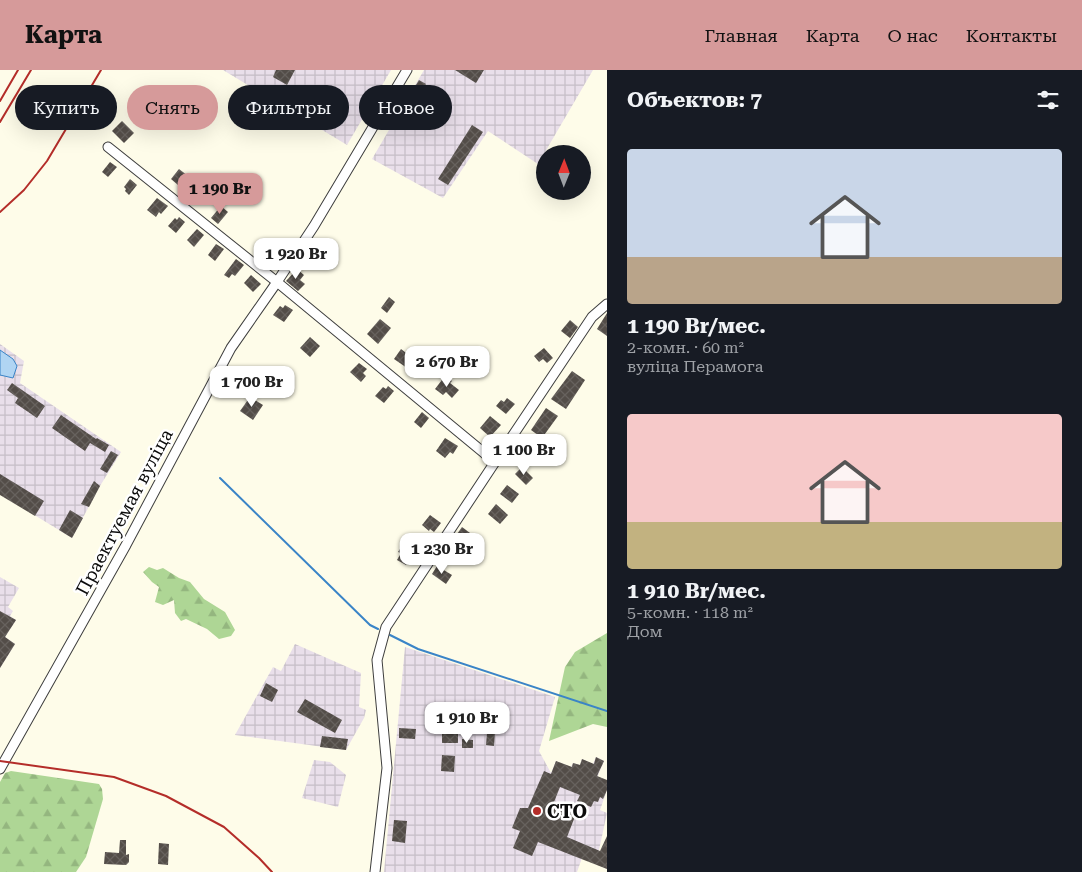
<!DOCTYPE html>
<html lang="ru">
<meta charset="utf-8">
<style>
:root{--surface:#171b24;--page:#242831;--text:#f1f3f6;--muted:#9ea1a6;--accent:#d69a9a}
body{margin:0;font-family:"Roboto Serif",serif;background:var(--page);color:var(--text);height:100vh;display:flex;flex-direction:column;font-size:19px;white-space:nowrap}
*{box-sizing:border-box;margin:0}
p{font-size:16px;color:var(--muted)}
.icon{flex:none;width:28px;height:28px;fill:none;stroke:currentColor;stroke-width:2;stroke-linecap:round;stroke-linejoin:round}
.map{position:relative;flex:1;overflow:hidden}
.panel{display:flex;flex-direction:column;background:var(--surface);width:475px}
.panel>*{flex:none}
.banner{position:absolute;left:15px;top:15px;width:475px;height:45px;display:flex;gap:10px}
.needle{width:32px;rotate:1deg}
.controls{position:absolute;left:536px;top:75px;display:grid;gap:10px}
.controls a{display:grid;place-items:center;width:55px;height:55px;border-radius:50%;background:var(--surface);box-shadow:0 5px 20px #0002;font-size:25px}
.price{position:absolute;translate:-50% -42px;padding:0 11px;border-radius:10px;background:#fff;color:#222;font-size:16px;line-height:32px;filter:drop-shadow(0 1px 2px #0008)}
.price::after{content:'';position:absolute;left:50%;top:30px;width:15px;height:11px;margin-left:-8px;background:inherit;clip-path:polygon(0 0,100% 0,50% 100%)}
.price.selected{background:var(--accent);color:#111}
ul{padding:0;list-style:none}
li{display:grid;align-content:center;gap:10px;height:265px;padding:0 20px}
li span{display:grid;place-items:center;height:155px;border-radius:5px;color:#555}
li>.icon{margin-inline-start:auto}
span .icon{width:90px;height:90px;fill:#fffc;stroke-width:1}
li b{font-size:21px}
h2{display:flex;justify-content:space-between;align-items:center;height:60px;padding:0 20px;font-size:21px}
.chip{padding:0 18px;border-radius:22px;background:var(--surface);box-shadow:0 5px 20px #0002;font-size:18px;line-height:45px}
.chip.selected{background:var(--accent);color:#111}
header{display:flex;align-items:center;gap:30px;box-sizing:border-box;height:70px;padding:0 25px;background:var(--accent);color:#111}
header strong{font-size:24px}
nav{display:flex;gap:28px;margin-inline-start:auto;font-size:18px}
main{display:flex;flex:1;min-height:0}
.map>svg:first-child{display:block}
.industrial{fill:url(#industrial-grid)}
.forest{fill:url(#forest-firs)}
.water{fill:#b0d5f3;stroke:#3a84c7}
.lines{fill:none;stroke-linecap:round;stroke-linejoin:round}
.stream{stroke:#3a84c7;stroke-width:2}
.building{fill:url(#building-cross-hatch)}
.street-casing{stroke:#3e3e3e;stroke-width:11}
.street{stroke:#fff;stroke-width:9}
.rail{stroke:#b42d29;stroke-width:2}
.poi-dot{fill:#b42d29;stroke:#fff;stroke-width:2}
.labels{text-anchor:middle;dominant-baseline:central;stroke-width:5;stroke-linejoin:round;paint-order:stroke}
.street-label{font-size:18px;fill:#0b0b0b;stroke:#fff}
.poi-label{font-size:18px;font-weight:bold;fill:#0b0b0b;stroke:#fff;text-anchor:start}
</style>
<header>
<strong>Карта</strong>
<nav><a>Главная</a><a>Карта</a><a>О нас</a><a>Контакты</a></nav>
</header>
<main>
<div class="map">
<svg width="607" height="802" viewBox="0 0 607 802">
<defs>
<pattern id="industrial-grid" width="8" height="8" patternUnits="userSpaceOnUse" patternTransform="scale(1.25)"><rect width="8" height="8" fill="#e9dfea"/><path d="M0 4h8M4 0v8" fill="none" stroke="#c6bec7"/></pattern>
<pattern id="forest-firs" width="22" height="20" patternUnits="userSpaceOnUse" patternTransform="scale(1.25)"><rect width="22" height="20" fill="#aed695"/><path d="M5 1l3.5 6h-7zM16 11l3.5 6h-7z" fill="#94b67f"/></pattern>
<pattern id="building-cross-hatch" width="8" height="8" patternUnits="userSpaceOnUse" patternTransform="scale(1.25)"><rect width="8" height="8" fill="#534d48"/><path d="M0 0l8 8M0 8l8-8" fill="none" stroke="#67625e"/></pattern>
</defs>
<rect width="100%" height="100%" fill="#fefce9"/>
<g class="industrial">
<polygon points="223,0 391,0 347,75"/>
<polygon points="424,0 593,0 538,94 488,61 443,128 372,89"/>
<polygon points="0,274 24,291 20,313 121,382 100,416 72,468 0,424"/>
<polygon points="0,507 19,518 8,537 13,541 10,546 16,550 5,567 15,574 0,598"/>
<polygon points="295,574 361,603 359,637 366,640 364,648 346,680 235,665 273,597 281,601"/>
<polygon points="405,577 555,627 539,681 551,703 556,691 571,697 573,693 580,695 582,689 593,694 596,687 604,691 597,708 607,711 607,720 600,740 607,743 599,780 607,799 582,788 577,802 384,802"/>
<polygon points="314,690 330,692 346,705 338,737 302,728"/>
</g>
<g class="forest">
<polygon points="149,497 157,500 163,498 179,508 190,512 204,529 225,542 235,560 231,566 219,569 207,559 186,549 181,551 175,543 174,530 163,535 155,532 159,517 152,512 143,502"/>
<polygon points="607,563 607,657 593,654 549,671 565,597 575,582"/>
<polygon points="11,701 99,714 102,719 103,729 86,787 76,802 0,802 0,712 5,703"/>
</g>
<polygon class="water" points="0,280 13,289 17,296 13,308 0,305"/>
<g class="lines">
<g class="stream">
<polyline points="220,408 370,555 378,559"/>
<polyline points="390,565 418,579 607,641"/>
</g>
</g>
<g class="building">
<polygon points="276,0 295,0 287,15 273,7"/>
<polygon points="455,0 484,0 476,13"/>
<polygon points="419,10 426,14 399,58 392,54"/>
<polygon points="122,51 134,63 124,73 112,61"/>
<polygon points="472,55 483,62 448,115 438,109"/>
<polygon points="110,92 117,97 108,107 102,102"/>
<polygon points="179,99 188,106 178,115 171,109"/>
<polygon points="130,109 137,115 129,125 125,121 126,119 124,117"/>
<polygon points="157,128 168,136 161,144 159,142 156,147 147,140"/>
<polygon points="221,136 228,142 218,154 211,148"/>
<polygon points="179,147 185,152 176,163 168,156 175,148 177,150"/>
<polygon points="197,159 204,165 194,177 187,170"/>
<polygon points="216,174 224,179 215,191 208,185"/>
<polygon points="274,177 277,180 280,178 285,182 275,192 267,185"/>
<polygon points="236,189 244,195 235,206 232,204 229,208 224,205"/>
<polygon points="297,199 304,205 300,210 305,214 298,221 286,211"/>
<polygon points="251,205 261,214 253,222 244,213"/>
<polygon points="389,227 395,232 387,243 381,238"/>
<polygon points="285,235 293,240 284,252 273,245 280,236 283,238"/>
<polygon points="607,243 607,266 597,259"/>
<polygon points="380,249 391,258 378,274 367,264"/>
<polygon points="570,250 578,257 570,268 561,261"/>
<polygon points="310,267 320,276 310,287 300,278"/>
<polygon points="544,278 553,288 547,293 543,289 539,292 534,286"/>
<polygon points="401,279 414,289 407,298 394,289"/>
<polygon points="359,293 367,299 363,303 366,306 361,312 350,302"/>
<polygon points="572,301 585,310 566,339 551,329"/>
<polygon points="445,306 452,311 450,313 459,320 452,328 446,322 443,325 435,319"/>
<polygon points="12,313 45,336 37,348 15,333 18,328 7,320"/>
<polygon points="388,316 394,321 384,333 375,326 383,317 386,319"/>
<polygon points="250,327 263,335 253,350 240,341"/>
<polygon points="507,328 515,334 506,344 496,336 501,330 504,332"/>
<polygon points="546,338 558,346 542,368 531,360"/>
<polygon points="422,342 429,348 421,358 414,352"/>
<polygon points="61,345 96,369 97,368 109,375 105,382 90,373 85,381 52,358"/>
<polygon points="490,346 501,355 490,367 480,358"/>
<polygon points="445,368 458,376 453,384 450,382 445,388 436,381"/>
<polygon points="111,381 118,385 107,403 100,399"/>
<polygon points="522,397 533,408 526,415 515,404"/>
<polygon points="0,404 44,431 35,446 0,425"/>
<polygon points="94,411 100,416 89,437 81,434"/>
<polygon points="507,415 519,424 512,433 500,424"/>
<polygon points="496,434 508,445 500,454 488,444"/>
<polygon points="70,440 83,448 72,468 59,460"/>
<polygon points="430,445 441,453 434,462 430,459 429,461 422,455"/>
<polygon points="462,457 478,469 472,476 457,464"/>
<polygon points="405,471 423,481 417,492 410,488 406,495 397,490 401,483 398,482"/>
<polygon points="437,496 452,505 446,514 432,504"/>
<polygon points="0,541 16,550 5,567 15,574 0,598"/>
<polygon points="266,613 278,620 272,632 260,626"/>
<polygon points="305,629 342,650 335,663 297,642"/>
<rect x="442" y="656" width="16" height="17"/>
<polygon points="399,658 416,659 415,669 399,668"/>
<polygon points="487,662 495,662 494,676 486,675"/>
<polygon points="322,666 348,669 346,680 320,677"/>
<polygon points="462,669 473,670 473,678 462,678"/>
<polygon points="442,685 455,686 454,702 441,701"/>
<polygon points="596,687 604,691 597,706 607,710 607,720 603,729 600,727 598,732 594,731 591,737 577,731 580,725 560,717 552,737 564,742 565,740 576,744 567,767 600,781 607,766 607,799 538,772 532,786 513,778 520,761 512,758 520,738 528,738 544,701 551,704 556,691 572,697 573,693 580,695 582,689 594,694"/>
<polygon points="394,750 407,751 405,773 392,771"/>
<polygon points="120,770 126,770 126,785 129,784 129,792 126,795 104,794 105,782 119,783"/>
<polygon points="159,773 169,774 168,795 158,794"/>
</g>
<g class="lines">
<defs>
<g id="street">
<polyline points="108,77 277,212 495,392 592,247 607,234"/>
<polyline points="0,699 126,475 231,278 277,212 314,156 407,0"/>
<polyline points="375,802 387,698 377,590 386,557 495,392"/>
</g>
</defs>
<use href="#street" class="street-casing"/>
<use href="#street" class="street"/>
<g class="rail">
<polyline points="0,31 18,0"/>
<polyline points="0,52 31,0"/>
<polyline points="0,142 24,120 47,91 101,0"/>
<polyline points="0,691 114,707 166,726 224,757 259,788 272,802"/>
</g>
</g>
<circle class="poi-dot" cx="537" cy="741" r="5"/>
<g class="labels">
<g class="street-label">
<text transform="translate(124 442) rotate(-62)">Праектуемая вуліца</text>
</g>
<g class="poi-label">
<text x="547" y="741">СТО</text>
</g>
</g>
</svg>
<div class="controls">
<a><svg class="needle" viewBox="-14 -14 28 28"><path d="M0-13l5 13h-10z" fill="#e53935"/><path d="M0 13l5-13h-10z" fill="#9ea1a6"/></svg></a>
</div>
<b class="price selected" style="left:220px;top:145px">1 190 Br</b>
<b class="price" style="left:296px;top:210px">1 920 Br</b>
<b class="price" style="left:447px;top:318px">2 670 Br</b>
<b class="price" style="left:252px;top:338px">1 700 Br</b>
<b class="price" style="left:524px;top:406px">1 100 Br</b>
<b class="price" style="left:442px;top:505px">1 230 Br</b>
<b class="price" style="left:467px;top:674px">1 910 Br</b>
<div class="banner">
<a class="chip">Купить</a>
<a class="chip selected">Снять</a>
<a class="chip">Фильтры</a>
<a class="chip">Новое</a>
</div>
</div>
<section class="panel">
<h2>Объектов: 7<svg class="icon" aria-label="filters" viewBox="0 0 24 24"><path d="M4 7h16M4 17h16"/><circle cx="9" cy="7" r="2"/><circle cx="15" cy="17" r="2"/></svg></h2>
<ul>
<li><span style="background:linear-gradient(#c9d6e8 70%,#b9a48a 0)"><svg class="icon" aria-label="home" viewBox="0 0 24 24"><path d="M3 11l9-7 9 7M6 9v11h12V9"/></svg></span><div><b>1 190 Br/мес.</b><p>2-комн. · 60 m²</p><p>вуліца Перамога</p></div></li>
<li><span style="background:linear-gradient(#f6c9c9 70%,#c2b280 0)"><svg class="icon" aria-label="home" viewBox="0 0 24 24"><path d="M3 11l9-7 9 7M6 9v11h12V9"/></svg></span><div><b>1 910 Br/мес.</b><p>5-комн. · 118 m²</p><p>Дом</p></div></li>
</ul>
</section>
</main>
